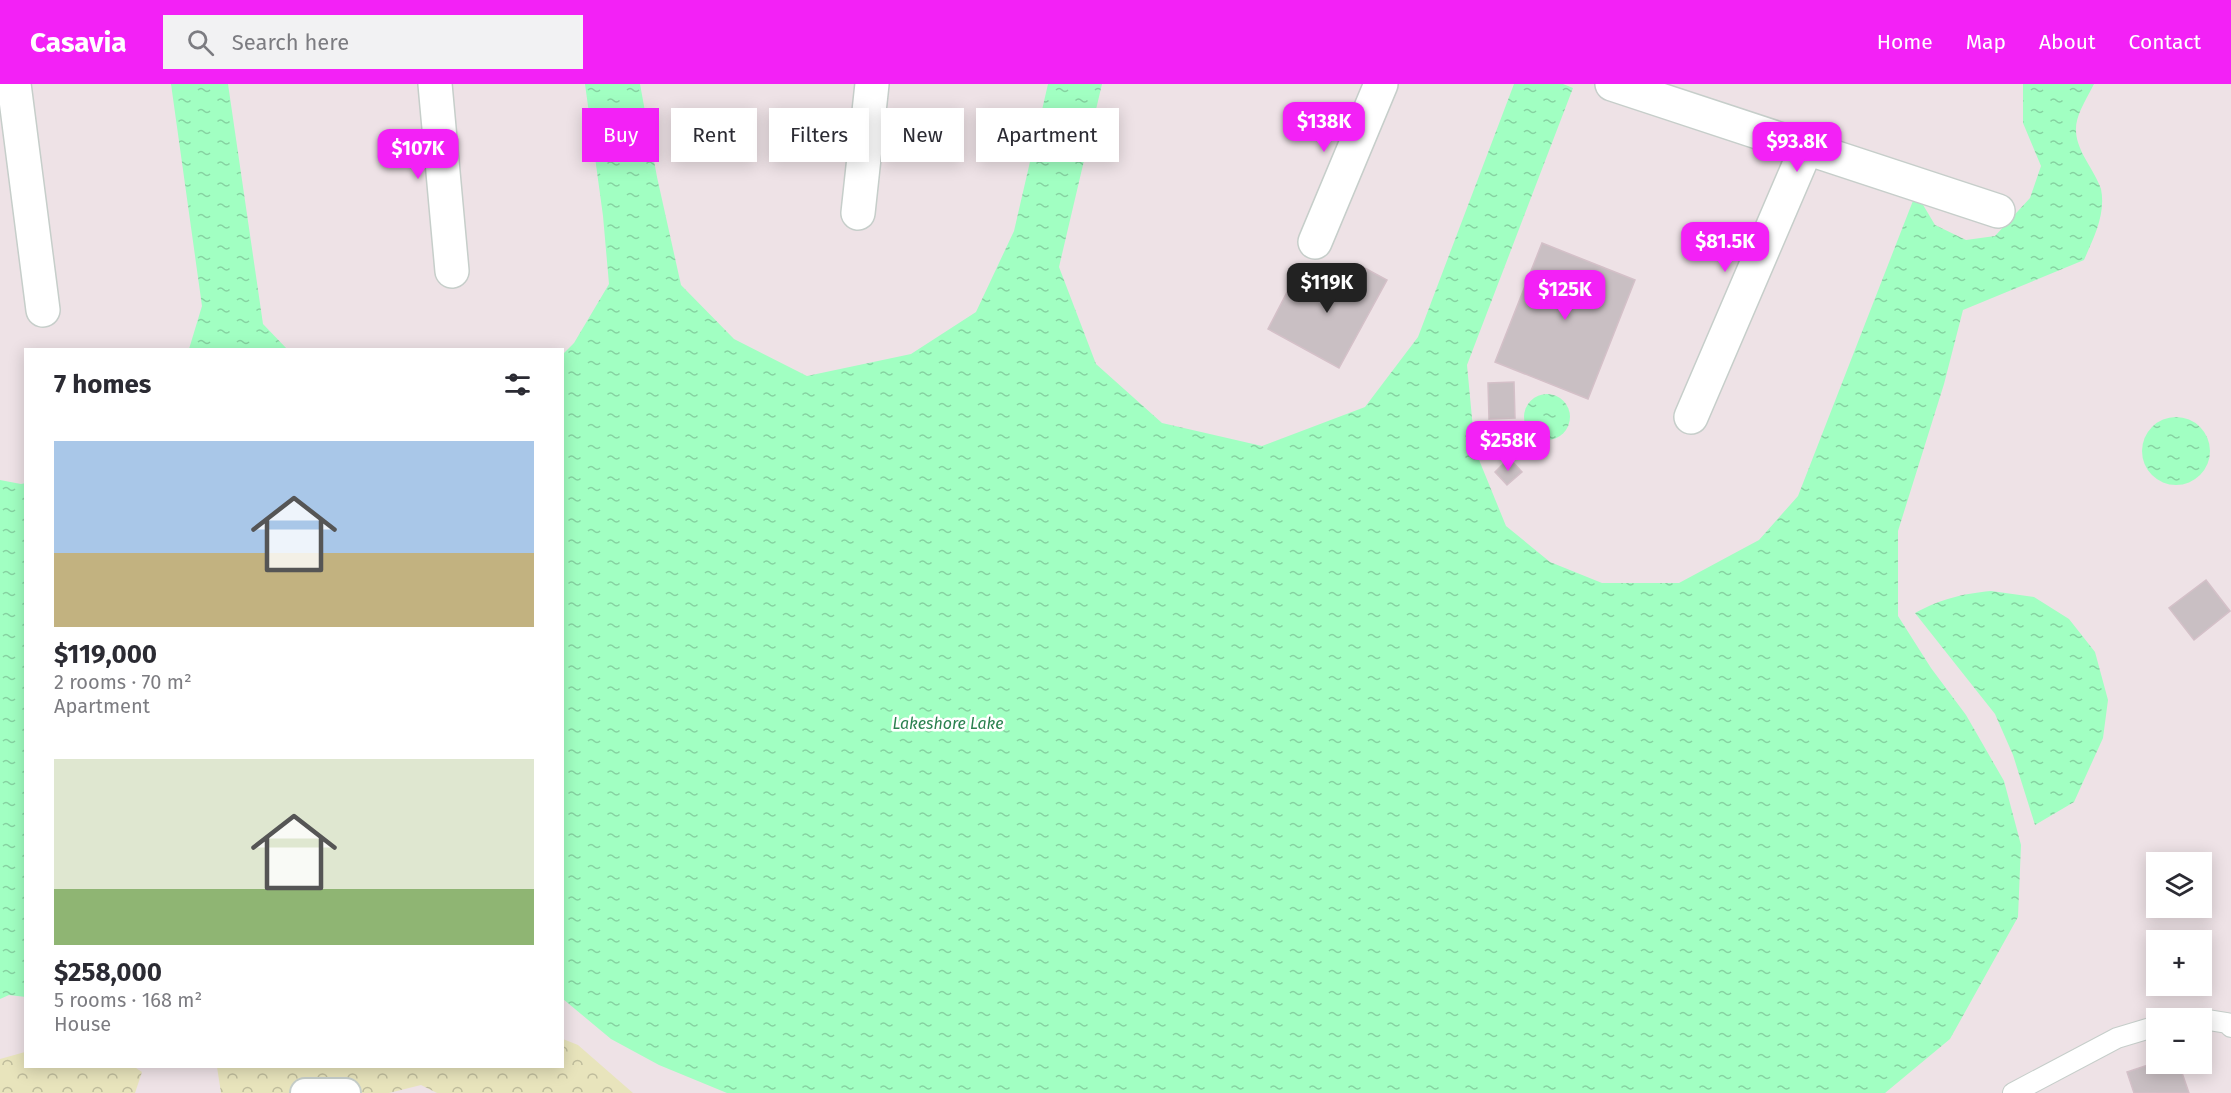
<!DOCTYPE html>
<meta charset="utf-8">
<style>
:root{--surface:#fff;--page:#f2f2f3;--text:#2b2b33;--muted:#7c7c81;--accent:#f321f6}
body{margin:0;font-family:"Fira Sans",sans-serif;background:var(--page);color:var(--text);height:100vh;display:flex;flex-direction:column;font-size:22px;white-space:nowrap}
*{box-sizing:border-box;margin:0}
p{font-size:20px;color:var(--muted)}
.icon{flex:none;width:33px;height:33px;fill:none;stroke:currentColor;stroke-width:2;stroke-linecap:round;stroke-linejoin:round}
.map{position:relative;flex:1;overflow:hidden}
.panel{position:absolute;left:24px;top:264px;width:540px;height:720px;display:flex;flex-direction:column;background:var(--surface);border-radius:0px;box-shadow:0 3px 15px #0003}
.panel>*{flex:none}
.top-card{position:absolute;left:582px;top:24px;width:570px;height:54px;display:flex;gap:12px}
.fabs{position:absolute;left:2146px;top:768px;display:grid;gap:12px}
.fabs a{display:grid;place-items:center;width:66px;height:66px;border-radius:0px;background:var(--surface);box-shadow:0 3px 15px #0003;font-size:30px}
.price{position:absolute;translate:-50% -51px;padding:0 14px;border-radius:12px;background:var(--accent);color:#fff;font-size:20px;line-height:39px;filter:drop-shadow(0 2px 3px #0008)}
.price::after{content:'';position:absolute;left:50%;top:36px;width:18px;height:14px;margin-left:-9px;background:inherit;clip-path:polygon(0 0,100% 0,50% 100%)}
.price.on{background:#222;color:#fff}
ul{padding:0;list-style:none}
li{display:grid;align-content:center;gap:12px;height:318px;padding:0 30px}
li span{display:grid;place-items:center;height:186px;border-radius:0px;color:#555}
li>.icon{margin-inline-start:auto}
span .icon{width:108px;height:108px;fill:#fffc;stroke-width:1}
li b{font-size:26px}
h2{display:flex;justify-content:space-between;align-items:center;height:72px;padding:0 30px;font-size:26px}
.tag{padding:0 21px;border-radius:0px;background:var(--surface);box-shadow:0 3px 15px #0003;font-size:21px;line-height:54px}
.tag.on{background:var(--accent);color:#fff}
header{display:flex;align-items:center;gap:36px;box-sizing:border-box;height:84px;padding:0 30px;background:var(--accent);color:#fff}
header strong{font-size:28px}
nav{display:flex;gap:33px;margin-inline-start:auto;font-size:21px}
.search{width:420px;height:54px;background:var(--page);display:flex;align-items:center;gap:15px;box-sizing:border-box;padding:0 21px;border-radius:0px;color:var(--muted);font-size:22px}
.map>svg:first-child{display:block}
.forest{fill:url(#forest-crowns)}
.water{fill:url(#water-ripples)}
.building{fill:#c9bfc3;stroke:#d4c0c8;stroke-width:1.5}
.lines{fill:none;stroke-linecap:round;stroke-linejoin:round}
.service-casing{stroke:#c6ceca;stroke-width:22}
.pedestrian-casing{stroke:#c6ceca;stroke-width:32}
.minor-casing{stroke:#c6ceca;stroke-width:36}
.service{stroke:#fff;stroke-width:20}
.pedestrian{stroke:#fff;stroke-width:28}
.minor{stroke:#fff;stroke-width:33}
.labels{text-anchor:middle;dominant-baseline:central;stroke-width:5;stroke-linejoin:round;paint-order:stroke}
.water-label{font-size:16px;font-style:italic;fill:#2a814f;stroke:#fff}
</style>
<header>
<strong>Casavia</strong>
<div class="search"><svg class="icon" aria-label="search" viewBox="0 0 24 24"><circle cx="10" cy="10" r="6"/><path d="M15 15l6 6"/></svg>Search here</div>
<nav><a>Home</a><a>Map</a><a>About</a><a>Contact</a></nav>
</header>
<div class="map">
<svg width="2231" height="1009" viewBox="0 0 2231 1009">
<defs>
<pattern id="forest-crowns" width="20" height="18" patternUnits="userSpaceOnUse" patternTransform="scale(1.5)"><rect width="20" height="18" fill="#e8e4bc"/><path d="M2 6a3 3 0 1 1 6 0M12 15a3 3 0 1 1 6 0" fill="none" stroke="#bfbc9c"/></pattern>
<pattern id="water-ripples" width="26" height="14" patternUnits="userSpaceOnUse" patternTransform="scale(1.5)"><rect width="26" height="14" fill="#a1ffc2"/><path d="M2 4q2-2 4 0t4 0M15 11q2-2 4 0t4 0" fill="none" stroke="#86d2a1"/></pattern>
</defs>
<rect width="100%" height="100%" fill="#eee2e6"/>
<g class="forest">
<polygon points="563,955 578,961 633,1009 437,1009 421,1001 389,1009 221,1009 217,983 562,982"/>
<polygon points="25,968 26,982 133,982 142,988 135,1009 0,1009 0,975"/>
</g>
<g class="water">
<polygon points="171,0 228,0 263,240 287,265 189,265 202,222"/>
<path d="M585 0H640L657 93 681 201 734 255 807 292 911 270 976 228 1014 147 1048 0H1102L1059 183 1096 280 1162 339 1262 362 1365 323 1418 253 1514 0H1563L1573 4 1467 281 1475 366 1506 442 1550 478 1602 499H1679L1759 456 1798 412 1916 109 1935 141 1966 156 1995 152 2030 114 2041 82 2023 39V0H2094C2078 31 2067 43 2086 76 2091 85 2098 96 2101 105 2106 130 2094 153 2084 176L1963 226 1944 300 1898 447V532L1931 584 1966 631 2004 697 2021 761 2018 833 1950 955 1885 1009H727L659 981 611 955 563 915 562 271 574 259 609 200 603 132Z"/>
<circle cx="1547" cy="333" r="23"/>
<circle cx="2176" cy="367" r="34"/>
<polygon points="0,396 21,400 26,399 26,913 9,911 0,915"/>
<path d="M1991 507 2034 513 2069 535 2095 568 2108 616 2103 654 2074 718 2035 741 2013 671 1995 630 1915 529C1941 515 1961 510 1991 507Z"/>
</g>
<g class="building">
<polygon points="1542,159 1635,196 1588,315 1495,278"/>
<polygon points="1330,180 1364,194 1352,222 1317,207"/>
<polygon points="1359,181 1387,196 1339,284 1268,245 1299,185 1344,209"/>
<polygon points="1514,298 1515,334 1489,335 1488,299"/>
<polygon points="1513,340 1515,369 1492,370 1490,341"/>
<polygon points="1509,374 1522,388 1507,401 1495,388"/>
<polygon points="2206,496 2230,527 2194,556 2169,524"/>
<polygon points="2157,978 2157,980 2179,980 2189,1009 2134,1009 2127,988"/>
</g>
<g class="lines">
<defs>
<g id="service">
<polyline points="2202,935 2227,939 2231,943"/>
<polyline points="2013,1009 2117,954 2157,942"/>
</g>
<polyline id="pedestrian" points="305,1009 346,1009"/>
<g id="minor">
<polyline points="14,0 43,226"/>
<polyline points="435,0 452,187"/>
<polyline points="1612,0 1998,127"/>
<polyline points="858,129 872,0"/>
<polyline points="1315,158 1381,0"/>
<polyline points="1691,333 1806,65"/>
</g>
</defs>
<use href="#service" class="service-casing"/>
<use href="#pedestrian" class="pedestrian-casing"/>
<use href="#minor" class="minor-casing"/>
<use href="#service" class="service"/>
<use href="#pedestrian" class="pedestrian"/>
<use href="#minor" class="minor"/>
</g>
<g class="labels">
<g class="water-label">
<text x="948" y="639">Lakeshore Lake</text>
</g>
</g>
</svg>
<div class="fabs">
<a><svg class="icon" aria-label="layers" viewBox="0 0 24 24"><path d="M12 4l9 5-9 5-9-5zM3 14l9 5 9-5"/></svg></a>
<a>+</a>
<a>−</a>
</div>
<b class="price" style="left:1324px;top:69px">$138K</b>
<b class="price" style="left:1797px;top:89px">$93.8K</b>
<b class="price" style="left:418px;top:96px">$107K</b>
<b class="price" style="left:1725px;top:189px">$81.5K</b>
<b class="price on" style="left:1327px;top:230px">$119K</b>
<b class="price" style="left:1565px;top:237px">$125K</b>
<b class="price" style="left:1508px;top:388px">$258K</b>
<div class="top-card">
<a class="tag on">Buy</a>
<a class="tag">Rent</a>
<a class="tag">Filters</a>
<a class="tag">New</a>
<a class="tag">Apartment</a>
</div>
<section class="panel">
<h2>7 homes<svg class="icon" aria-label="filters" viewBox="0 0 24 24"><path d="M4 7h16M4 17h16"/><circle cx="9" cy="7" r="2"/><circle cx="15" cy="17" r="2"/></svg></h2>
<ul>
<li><span style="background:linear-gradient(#a9c7e8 60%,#c2b280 0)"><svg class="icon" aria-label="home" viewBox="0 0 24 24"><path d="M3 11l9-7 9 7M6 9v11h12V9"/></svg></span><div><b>$119,000</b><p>2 rooms · 70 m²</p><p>Apartment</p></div></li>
<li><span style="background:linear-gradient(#dfe7d0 70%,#8fb573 0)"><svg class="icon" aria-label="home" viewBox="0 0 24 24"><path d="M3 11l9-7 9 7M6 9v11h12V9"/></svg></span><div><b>$258,000</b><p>5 rooms · 168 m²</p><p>House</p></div></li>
</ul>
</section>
</div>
